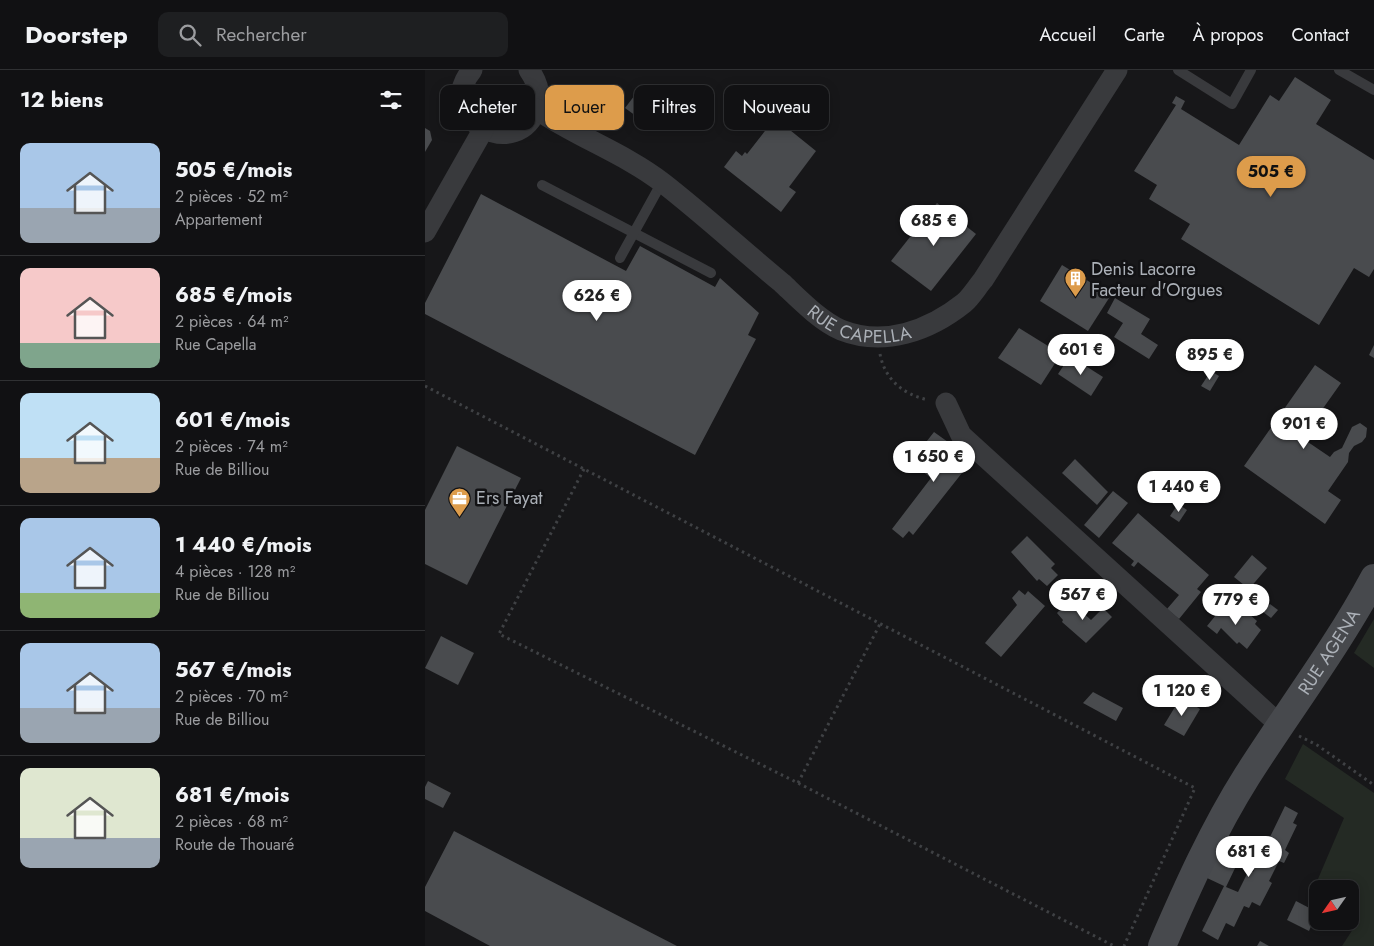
<!DOCTYPE html>
<html lang="fr">
<meta charset="utf-8">
<style>
:root{--surface:#111113;--page:#1e1f21;--text:#f1f3f6;--muted:#9c9da0;--line:#303133;--accent:#dd9c4b}
body{margin:0;font-family:Jost,sans-serif;background:var(--page);color:var(--text);height:100vh;display:flex;flex-direction:column;font-size:19px;white-space:nowrap}
*{box-sizing:border-box;margin:0}
p{font-size:16px;color:var(--muted)}
.icon{flex:none;width:28px;height:28px;fill:none;stroke:currentColor;stroke-width:2;stroke-linecap:round;stroke-linejoin:round}
.map{position:relative;flex:1;overflow:hidden}
.drawer{display:flex;flex-direction:column;background:var(--surface);width:425px}
.drawer>*{flex:none}
.hud{position:absolute;left:15px;top:15px;width:475px;height:45px;display:flex;gap:10px}
.needle{width:32px;rotate:236deg}
.tools{position:absolute;left:884px;top:810px;display:grid;gap:10px}
.tools a{display:grid;place-items:center;width:50px;height:50px;border-radius:10px;background:var(--surface);box-shadow:0 2px 12px #0003,0 0 0 1px var(--line);font-size:25px}
.price{position:absolute;translate:-50% -42px;padding:0 11px;border-radius:18px;background:#fff;color:#222;font-size:16px;line-height:32px;filter:drop-shadow(0 1px 2px #0008)}
.price::after{content:'';position:absolute;left:50%;top:30px;width:15px;height:11px;margin-left:-8px;background:inherit;clip-path:polygon(0 0,100% 0,50% 100%)}
.price.on{background:var(--accent);color:#111}
ul{padding:0;list-style:none}
li{display:flex;align-items:center;gap:15px;height:125px;padding:0 20px}
li+li{border-top:1px solid var(--line)}
li span{display:grid;place-items:center;flex:none;width:140px;height:100px;border-radius:10px;color:#555}
li>.icon{margin-inline-start:auto}
span .icon{width:60px;height:60px;fill:#fffc;stroke-width:1}
li b{font-size:21px}
h2{display:flex;justify-content:space-between;align-items:center;height:60px;padding:0 20px;font-size:21px}
.tag{padding:0 18px;border-radius:10px;background:var(--surface);box-shadow:0 2px 12px #0003,0 0 0 1px var(--line);font-size:18px;line-height:45px}
.tag.on{background:var(--accent);color:#111}
header{display:flex;align-items:center;gap:30px;box-sizing:border-box;height:70px;padding:0 25px;background:var(--surface);border-bottom:1px solid var(--line)}
header strong{font-size:24px}
nav{display:flex;gap:28px;margin-inline-start:auto;font-size:18px}
.search{width:350px;height:45px;background:var(--page);display:flex;align-items:center;gap:12px;box-sizing:border-box;padding:0 18px;border-radius:10px;color:var(--muted);font-size:19px}
main{display:flex;flex:1;min-height:0}
.map>svg:first-child{display:block}
.green{fill:#242a24}
.building{fill:#494b4e}
.lines{fill:none;stroke-linecap:round;stroke-linejoin:round}
.path{stroke:#3f4144;stroke-width:3;stroke-dasharray:2.5 4;stroke-linecap:butt}
.lane{stroke:#393a3d;stroke-width:10}
.street{stroke:#393a3d;stroke-width:21}
.secondary{stroke:#47494d;stroke-width:28}
.labels{text-anchor:middle;dominant-baseline:central;stroke-width:5;stroke-linejoin:round;paint-order:stroke}
.poi-label{font-size:18px;fill:#abb0b7;stroke:#121214;text-anchor:start}
.street-label{font-size:18px;fill:#abb0b7;stroke:#121214}
</style>
<header>
<strong>Doorstep</strong>
<div class="search"><svg class="icon" aria-label="search" viewBox="0 0 24 24"><circle cx="10" cy="10" r="6"/><path d="M15 15l6 6"/></svg>Rechercher</div>
<nav><a>Accueil</a><a>Carte</a><a>À propos</a><a>Contact</a></nav>
</header>
<main>
<section class="drawer">
<h2>12 biens<svg class="icon" aria-label="filters" viewBox="0 0 24 24"><path d="M4 7h16M4 17h16"/><circle cx="9" cy="7" r="2"/><circle cx="15" cy="17" r="2"/></svg></h2>
<ul>
<li><span style="background:linear-gradient(#a9c7e8 65%,#9aa5b1 0)"><svg class="icon" aria-label="home" viewBox="0 0 24 24"><path d="M3 11l9-7 9 7M6 9v11h12V9"/></svg></span><div><b>505 €/mois</b><p>2 pièces · 52 m²</p><p>Appartement</p></div></li>
<li><span style="background:linear-gradient(#f6c9c9 75%,#7fa58c 0)"><svg class="icon" aria-label="home" viewBox="0 0 24 24"><path d="M3 11l9-7 9 7M6 9v11h12V9"/></svg></span><div><b>685 €/mois</b><p>2 pièces · 64 m²</p><p>Rue Capella</p></div></li>
<li><span style="background:linear-gradient(#bfe0f5 65%,#b9a48a 0)"><svg class="icon" aria-label="home" viewBox="0 0 24 24"><path d="M3 11l9-7 9 7M6 9v11h12V9"/></svg></span><div><b>601 €/mois</b><p>2 pièces · 74 m²</p><p>Rue de Billiou</p></div></li>
<li><span style="background:linear-gradient(#a9c7e8 75%,#8fb573 0)"><svg class="icon" aria-label="home" viewBox="0 0 24 24"><path d="M3 11l9-7 9 7M6 9v11h12V9"/></svg></span><div><b>1 440 €/mois</b><p>4 pièces · 128 m²</p><p>Rue de Billiou</p></div></li>
<li><span style="background:linear-gradient(#a9c7e8 65%,#9aa5b1 0)"><svg class="icon" aria-label="home" viewBox="0 0 24 24"><path d="M3 11l9-7 9 7M6 9v11h12V9"/></svg></span><div><b>567 €/mois</b><p>2 pièces · 70 m²</p><p>Rue de Billiou</p></div></li>
<li><span style="background:linear-gradient(#dfe7d0 70%,#9aa5b1 0)"><svg class="icon" aria-label="home" viewBox="0 0 24 24"><path d="M3 11l9-7 9 7M6 9v11h12V9"/></svg></span><div><b>681 €/mois</b><p>2 pièces · 68 m²</p><p>Route de Thouaré</p></div></li>
</ul>
</section>
<div class="map">
<svg width="949" height="876" viewBox="0 0 949 876">
<rect width="100%" height="100%" fill="#171719"/>
<g class="green">
<polygon points="949,549 949,598 929,583"/>
<polygon points="878,674 949,723 949,876 917,876 928,859 921,851 925,851 925,819 892,819 890,816 919,748 860,709"/>
</g>
<g class="building">
<polygon points="870,7 906,30 891,54 949,90 949,199 944,207 929,198 894,255 756,169 765,154 724,129 732,115 709,101 751,35 747,33 751,26 760,31 756,39 814,75 845,25 854,31"/>
<polygon points="213,21 234,38 222,54 200,38"/>
<polygon points="350,48 391,81 364,117 371,122 356,142 299,97 311,81 317,86 320,82 322,84"/>
<polygon points="0,58 5,61 7,70 0,82"/>
<polygon points="56,124 201,201 215,176 290,217 295,208 334,243 323,265 331,269 270,385 0,244 0,233"/>
<polygon points="512,133 551,164 506,221 466,191"/>
<polygon points="637,195 686,225 663,261 615,231"/>
<polygon points="690,228 725,249 716,264 733,275 724,289 689,267 698,253 682,243"/>
<polygon points="594,258 636,284 616,315 573,288"/>
<polygon points="949,275 949,288 944,285"/>
<polygon points="645,286 678,307 666,326 633,304"/>
<polygon points="890,295 916,313 877,368 905,387 909,382 917,378 927,357 935,353 942,358 941,367 937,372 929,376 924,383 923,392 903,421 916,430 900,454 819,396"/>
<polygon points="786,301 794,306 785,321 776,316"/>
<polygon points="509,362 530,377 532,376 548,389 488,465 484,461 478,468 467,459 506,408 497,401 507,389 503,385 506,382 498,376"/>
<polygon points="32,376 96,408 42,515 0,494 0,440"/>
<polygon points="650,389 683,422 672,435 637,403"/>
<polygon points="688,421 703,433 674,468 659,455"/>
<polygon points="753,434 762,440 754,452 745,446"/>
<polygon points="713,443 784,505 772,519 776,522 754,549 742,539 754,525 713,492 709,497 706,495 709,491 687,473"/>
<polygon points="602,466 630,494 626,498 633,505 622,516 614,509 612,511 586,482"/>
<polygon points="827,485 842,498 824,519 809,507"/>
<polygon points="594,520 600,525 603,521 620,536 576,587 560,573 592,535 587,528"/>
<polygon points="644,530 666,550 678,538 687,547 661,573 637,552 638,550 632,543"/>
<polygon points="800,534 814,546 817,543 823,543 832,551 830,554 836,560 822,579 814,572 812,574 796,558 792,564 782,556"/>
<polygon points="845,534 853,540 846,548 838,542"/>
<polygon points="16,566 49,583 33,615 0,598"/>
<polygon points="668,622 698,638 691,651 658,633"/>
<polygon points="756,627 775,639 759,666 739,655"/>
<polygon points="3,711 26,723 18,738 0,729 0,717"/>
<polygon points="860,736 873,743 868,753 872,755 860,780 864,783 859,793 854,791 844,811 847,813 835,836 827,832 824,838 819,836 809,857 801,853 793,870 777,861 799,816 782,808 792,785 812,794 801,817 813,822 824,800 828,802"/>
<polygon points="29,761 213,856 252,876 65,876 0,841 0,817"/>
<polygon points="871,831 892,842 884,861 862,850"/>
<polygon points="835,871 844,876 832,876"/>
</g>
<g class="lines">
<g class="path">
<path d="M455 284C460 310 478 324 503 330"/>
<polyline points="0,316 770,718 699,876"/>
<polyline points="159,399 74,564 373,713 689,876"/>
<polyline points="874,666 892,675 949,715"/>
<polyline points="373,713 455,554"/>
</g>
<g class="lane">
<polyline points="753,0 807,34 826,0"/>
<polyline points="914,0 949,20"/>
<polyline points="117,115 286,203"/>
<polyline points="195,188 237,112"/>
</g>
<g class="street">
<path d="M47 0C7 49 95 94 112 36 116 23 112 11 104 0"/>
<path id="s1" d="M111 39C152 67 199 83 238 113 279 145 317 180 357 213 374 229 394 250 416 260 459 277 504 261 539 233 546 227 552 217 558 210L692 0"/>
<polyline points="0,162 58,60"/>
<polyline points="521,333 536,365 856,656"/>
</g>
<path class="secondary" id="s2" d="M737 876C762 818 788 760 822 706 864 640 912 577 949 508"/>
</g>
<defs>
<symbol id="building-pin" viewBox="-11 -11 22 30"><path d="M0 17L-7.5 6A9.5 9.5 0 1 1 7.5 6Z" fill="#dd9c4b" stroke="#121214"/><path d="M-4-6H4V6H1V3H-1V6H-4ZM-2.5-4.3h1.7v1.8h-1.7ZM.8-4.3h1.7v1.8H.8ZM-2.5-1h1.7V.8h-1.7ZM.8-1h1.7V.8H.8Z" fill="#fff"/></symbol>
<symbol id="office-pin" viewBox="-11 -11 22 30"><path d="M0 17L-7.5 6A9.5 9.5 0 1 1 7.5 6Z" fill="#dd9c4b" stroke="#121214"/><path d="M-6-3h4V-5.5h4V-3h4V5H-6ZM-1-4.5V-3h2v-1.5ZM-6 0V1H6V0Z" fill="#fff"/></symbol>
</defs>
<g fill-rule="evenodd">
<use href="#building-pin" x="638" y="196" width="25" height="34"/>
<use href="#office-pin" x="22" y="416" width="25" height="34"/>
</g>
<g class="labels">
<g class="poi-label">
<text x="666" y="199">Denis Lacorre<tspan x="666" dy="21">Facteur d'Orgues</tspan></text>
<text x="51" y="428">Ers Fayat</text>
</g>
<g class="street-label">
<text stroke="none"><textPath href="#s1" startOffset="395">RUE CAPELLA</textPath></text>
<text stroke="none"><textPath href="#s2" startOffset="339">RUE AGENA</textPath></text>
</g>
</g>
</svg>
<div class="tools">
<a><svg class="needle" viewBox="-14 -14 28 28"><path d="M0-13l5 13h-10z" fill="#e53935"/><path d="M0 13l5-13h-10z" fill="#9c9da0"/></svg></a>
</div>
<b class="price on" style="left:846px;top:128px">505 €</b>
<b class="price" style="left:509px;top:177px">685 €</b>
<b class="price" style="left:172px;top:252px">626 €</b>
<b class="price" style="left:656px;top:306px">601 €</b>
<b class="price" style="left:785px;top:311px">895 €</b>
<b class="price" style="left:879px;top:380px">901 €</b>
<b class="price" style="left:509px;top:413px">1 650 €</b>
<b class="price" style="left:754px;top:443px">1 440 €</b>
<b class="price" style="left:658px;top:551px">567 €</b>
<b class="price" style="left:811px;top:556px">779 €</b>
<b class="price" style="left:757px;top:647px">1 120 €</b>
<b class="price" style="left:824px;top:808px">681 €</b>
<div class="hud">
<a class="tag">Acheter</a>
<a class="tag on">Louer</a>
<a class="tag">Filtres</a>
<a class="tag">Nouveau</a>
</div>
</div>
</main>
